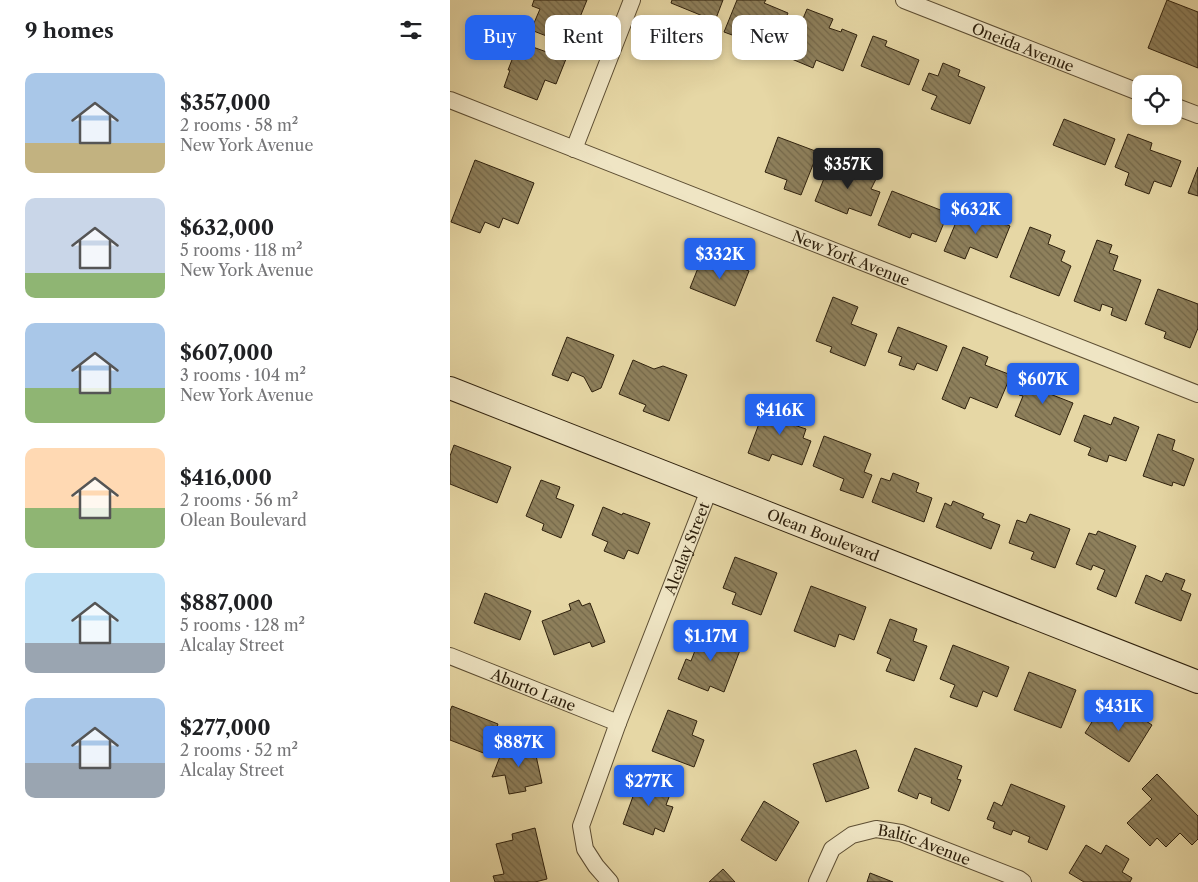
<!DOCTYPE html>
<meta charset="utf-8">
<style>
:root{--surface:#fff;--page:#f2f2f2;--text:#202124;--muted:#757577;--accent:#2563eb}
body{margin:0;font-family:"Libre Caslon Text",serif;background:var(--page);color:var(--text);height:100vh;display:flex;flex-direction:column;font-size:19px;white-space:nowrap}
*{box-sizing:border-box;margin:0}
p{font-size:16px;color:var(--muted)}
.icon{flex:none;width:28px;height:28px;fill:none;stroke:currentColor;stroke-width:2;stroke-linecap:round;stroke-linejoin:round}
.map{position:relative;flex:1;overflow:hidden}
.sheet{display:flex;flex-direction:column;background:var(--surface);width:450px}
.sheet>*{flex:none}
.hud{position:absolute;left:15px;top:15px;width:475px;height:45px;display:flex;gap:10px}
.controls{position:absolute;left:682px;top:75px;display:grid;gap:10px}
.controls a{display:grid;place-items:center;width:50px;height:50px;border-radius:10px;background:var(--surface);box-shadow:0 2px 8px #0003;font-size:25px}
.price{position:absolute;translate:-50% -42px;padding:0 11px;border-radius:5px;background:var(--accent);color:#fff;font-size:16px;line-height:32px;filter:drop-shadow(0 1px 2px #0008)}
.price::after{content:'';position:absolute;left:50%;top:30px;width:15px;height:11px;margin-left:-8px;background:inherit;clip-path:polygon(0 0,100% 0,50% 100%)}
.price.selected{background:#222;color:#fff}
ul{padding:0;list-style:none}
li{display:flex;align-items:center;gap:15px;height:125px;padding:0 25px}
li span{display:grid;place-items:center;flex:none;width:140px;height:100px;border-radius:10px;color:#555}
li>.icon{margin-inline-start:auto}
span .icon{width:60px;height:60px;fill:#fffc;stroke-width:1}
li b{font-size:21px}
h2{display:flex;justify-content:space-between;align-items:center;height:60px;padding:0 25px;font-size:21px}
.tag{padding:0 18px;border-radius:10px;background:var(--surface);box-shadow:0 2px 8px #0003;font-size:18px;line-height:45px}
.tag.selected{background:var(--accent);color:#fff}
main{display:flex;flex:1;min-height:0}
.map>svg:first-child{display:block}
.building{fill:url(#building-back-hatch);stroke:#2f210d}
.lines{fill:none;stroke-linecap:round;stroke-linejoin:round}
.street-casing{stroke:#5d4e33;stroke-width:18}
.secondary-casing{stroke:#2f210d;stroke-width:24}
.street{stroke:#efe5c4;stroke-width:16}
.secondary{stroke:#efe5c4;stroke-width:22}
.labels{text-anchor:middle;dominant-baseline:central;stroke-width:5;stroke-linejoin:round;paint-order:stroke}
.street-label{font-size:15px;fill:#2f210d;stroke:#efe5c4}
</style>
<main>
<section class="sheet">
<h2>9 homes<svg class="icon" aria-label="filters" viewBox="0 0 24 24"><path d="M4 7h16M4 17h16"/><circle cx="9" cy="7" r="2"/><circle cx="15" cy="17" r="2"/></svg></h2>
<ul>
<li><span style="background:linear-gradient(#a9c7e8 70%,#c2b280 0)"><svg class="icon" aria-label="home" viewBox="0 0 24 24"><path d="M3 11l9-7 9 7M6 9v11h12V9"/></svg></span><div><b>$357,000</b><p>2 rooms · 58 m²</p><p>New York Avenue</p></div></li>
<li><span style="background:linear-gradient(#c9d6e8 75%,#8fb573 0)"><svg class="icon" aria-label="home" viewBox="0 0 24 24"><path d="M3 11l9-7 9 7M6 9v11h12V9"/></svg></span><div><b>$632,000</b><p>5 rooms · 118 m²</p><p>New York Avenue</p></div></li>
<li><span style="background:linear-gradient(#a9c7e8 65%,#8fb573 0)"><svg class="icon" aria-label="home" viewBox="0 0 24 24"><path d="M3 11l9-7 9 7M6 9v11h12V9"/></svg></span><div><b>$607,000</b><p>3 rooms · 104 m²</p><p>New York Avenue</p></div></li>
<li><span style="background:linear-gradient(#ffd9b3 60%,#8fb573 0)"><svg class="icon" aria-label="home" viewBox="0 0 24 24"><path d="M3 11l9-7 9 7M6 9v11h12V9"/></svg></span><div><b>$416,000</b><p>2 rooms · 56 m²</p><p>Olean Boulevard</p></div></li>
<li><span style="background:linear-gradient(#bfe0f5 70%,#9aa5b1 0)"><svg class="icon" aria-label="home" viewBox="0 0 24 24"><path d="M3 11l9-7 9 7M6 9v11h12V9"/></svg></span><div><b>$887,000</b><p>5 rooms · 128 m²</p><p>Alcalay Street</p></div></li>
<li><span style="background:linear-gradient(#a9c7e8 65%,#9aa5b1 0)"><svg class="icon" aria-label="home" viewBox="0 0 24 24"><path d="M3 11l9-7 9 7M6 9v11h12V9"/></svg></span><div><b>$277,000</b><p>2 rooms · 52 m²</p><p>Alcalay Street</p></div></li>
</ul>
</section>
<div class="map">
<svg width="748" height="882" viewBox="0 0 748 882">
<defs>
<pattern id="building-back-hatch" width="6" height="6" patternUnits="userSpaceOnUse" patternTransform="scale(1.25)"><rect width="6" height="6" fill="#8e805c"/><path d="M-1 5l2 2M0 0l6 6M5-1l2 2" fill="none" stroke="#74684a"/></pattern>
</defs>
<rect width="100%" height="100%" fill="#e6d7a5"/>
<filter id="stains"><feTurbulence type="fractalNoise" baseFrequency=".004" numOctaves="4"/><feColorMatrix values="0 0 0 0 .2 0 0 0 0 .09 0 0 0 0 .02 0 0 0 .5 -.17"/></filter>
<radialGradient id="worn" r=".72"><stop offset=".6" stop-color="#630" stop-opacity="0"/><stop offset="1" stop-color="#630" stop-opacity=".3"/></radialGradient>
<g class="building">
<polygon points="84,0 137,0 128,22 120,19 112,42 81,30 90,9 82,6"/>
<polygon points="222,0 273,0 265,21 221,3"/>
<polygon points="287,0 316,0 314,3 338,13 324,47 294,35 293,39 274,32"/>
<polygon points="717,0 748,12 748,68 698,48"/>
<polygon points="357,9 383,19 379,28 391,32 392,29 407,35 393,71 366,60 363,68 337,57"/>
<polygon points="423,36 437,41 435,46 469,60 459,85 411,66"/>
<polygon points="69,42 116,59 106,84 95,80 87,100 54,87 60,70 58,70"/>
<polygon points="493,63 510,70 508,76 535,87 520,124 481,109 487,96 472,90 479,73 488,76"/>
<polygon points="614,119 665,139 655,165 603,145"/>
<polygon points="678,134 702,143 700,150 731,161 721,187 704,181 699,194 675,185 679,173 665,167"/>
<polygon points="328,137 368,152 351,195 334,189 337,180 315,172"/>
<polygon points="25,160 84,183 68,224 53,218 49,228 35,222 30,233 1,222"/>
<polygon points="381,161 426,179 421,189 430,192 421,216 399,208 397,214 365,201"/>
<polygon points="748,167 748,196 738,193"/>
<polygon points="442,191 498,213 486,242 462,233 460,238 428,225"/>
<polygon points="512,208 560,226 547,258 520,247 515,259 494,251"/>
<polygon points="580,227 601,235 598,244 615,251 611,261 621,266 609,296 560,277"/>
<polygon points="647,240 662,245 659,253 668,256 663,270 691,280 676,321 661,315 663,308 652,304 650,311 624,301"/>
<polygon points="254,253 299,271 285,306 240,288"/>
<polygon points="708,289 748,304 748,328 740,348 714,338 716,332 695,324"/>
<polygon points="383,297 408,307 401,324 427,334 415,366 380,352 382,347 366,341"/>
<polygon points="448,327 497,346 487,371 467,363 464,370 449,365 452,357 438,352"/>
<polygon points="117,337 164,355 151,388 142,392 134,377 122,372 118,381 102,375"/>
<polygon points="513,347 538,357 535,365 561,375 547,408 520,397 515,409 492,399"/>
<polygon points="183,360 204,369 213,366 237,375 219,421 193,411 196,405 169,394"/>
<polygon points="578,373 604,383 600,394 623,403 610,435 565,416 573,396 569,395"/>
<polygon points="320,402 345,412 341,424 356,429 353,438 361,441 352,465 322,454 319,461 298,453 313,413 315,414"/>
<polygon points="634,415 661,425 664,417 689,427 676,461 659,455 657,462 638,455 641,448 624,441"/>
<polygon points="708,434 725,440 722,450 744,459 734,486 723,482 722,486 693,476"/>
<polygon points="374,436 421,454 414,472 422,475 413,498 390,490 394,479 363,466"/>
<polygon points="4,445 61,467 47,503 0,484 0,456"/>
<polygon points="443,473 469,483 466,492 482,498 474,522 422,502 431,478 440,481"/>
<polygon points="91,480 110,487 106,498 124,505 111,538 92,530 94,524 76,516"/>
<polygon points="503,501 534,514 532,518 550,525 541,549 486,527 495,503 501,506"/>
<polygon points="153,507 172,515 173,513 200,523 188,554 178,550 174,559 154,551 158,542 142,535"/>
<polygon points="580,514 620,529 605,568 581,559 584,552 559,543 567,520 576,523"/>
<polygon points="648,531 686,546 666,597 647,589 655,570 643,565 641,570 626,564 639,533 646,535"/>
<polygon points="285,557 327,573 311,615 282,604 286,593 273,588"/>
<polygon points="716,573 735,580 731,590 741,594 731,621 685,603 696,575 712,582"/>
<polygon points="361,586 416,607 404,640 389,634 385,647 344,631"/>
<polygon points="35,593 81,611 70,640 24,623"/>
<polygon points="129,600 132,606 140,603 155,642 142,647 140,642 104,655 92,621 121,610 119,604"/>
<polygon points="440,619 467,629 463,641 477,646 464,681 436,671 441,659 427,653"/>
<polygon points="249,628 292,645 274,692 260,686 258,691 228,679 236,659 241,661 246,648 241,647"/>
<polygon points="503,645 559,667 547,697 533,691 527,707 500,697 505,685 490,679"/>
<polygon points="579,672 626,690 611,728 564,710"/>
<polygon points="2,706 48,724 36,754 0,740 0,711"/>
<polygon points="652,706 673,720 679,710 702,725 679,762 635,733"/>
<polygon points="218,710 247,721 242,735 254,740 244,767 202,751"/>
<polygon points="83,742 92,783 75,787 76,791 59,794 55,775 42,777 51,754 55,754 53,748"/>
<polygon points="465,748 512,766 507,779 511,780 499,811 481,803 482,798 469,793 467,799 448,791"/>
<polygon points="406,750 419,788 376,802 363,764"/>
<polygon points="707,774 748,816 748,839 742,845 730,833 716,847 707,838 700,846 677,823 702,799 692,789"/>
<polygon points="190,777 222,789 216,805 223,807 214,832 205,828 203,835 173,824"/>
<polygon points="561,784 615,806 597,850 578,842 580,837 563,830 561,835 543,828 545,822 537,819 544,802 552,806"/>
<polygon points="314,801 349,822 326,861 291,840"/>
<polygon points="85,828 97,879 85,882 45,882 43,876 54,874 46,844 63,840 62,834"/>
<polygon points="636,845 651,854 656,845 679,859 672,872 682,878 680,882 634,882 619,873"/>
<polygon points="273,869 285,882 259,882"/>
<polygon points="420,873 443,882 417,882"/>
</g>
<g class="lines">
<defs>
<g id="street">
<path id="s1" d="M454 0 691 93"/>
<path id="s2" d="M0 100 748 394"/>
<polyline points="724,106 748,115"/>
<polyline points="124,149 182,0"/>
<path id="s3" d="M0 656 168 723"/>
<path id="s4" d="M160 882 146 866 135 849 131 826 168 723 259 490"/>
<path id="s5" d="M367 882 382 849 402 835 426 829 451 833 569 879 573 882"/>
</g>
<g id="secondary">
<path id="s6" d="M0 388 748 682"/>
</g>
</defs>
<use href="#street" class="street-casing"/>
<use href="#secondary" class="secondary-casing"/>
<use href="#street" class="street"/>
<use href="#secondary" class="secondary"/>
</g>
<g class="labels">
<g class="street-label">
<text stroke="none"><textPath href="#s1" startOffset="128">Oneida Avenue</textPath></text>
<text stroke="none"><textPath href="#s2" startOffset="431">New York Avenue</textPath></text>
<text stroke="none"><textPath href="#s6" startOffset="401">Olean Boulevard</textPath></text>
<text stroke="none"><textPath href="#s4" startOffset="362">Alcalay Street</textPath></text>
<text stroke="none"><textPath href="#s3" startOffset="90">Aburto Lane</textPath></text>
<text stroke="none"><textPath href="#s5" startOffset="136">Baltic Avenue</textPath></text>
</g>
</g>
<rect width="100%" height="100%" filter="url(#stains)"/>
<rect width="100%" height="100%" fill="url(#worn)"/>
</svg>
<div class="controls">
<a><svg class="icon" aria-label="locate" viewBox="0 0 24 24"><circle cx="12" cy="12" r="6"/><path d="M12 2v4M12 18v4M2 12h4M18 12h4"/></svg></a>
</div>
<b class="price selected" style="left:398px;top:190px">$357K</b>
<b class="price" style="left:526px;top:235px">$632K</b>
<b class="price" style="left:270px;top:280px">$332K</b>
<b class="price" style="left:593px;top:405px">$607K</b>
<b class="price" style="left:330px;top:436px">$416K</b>
<b class="price" style="left:261px;top:662px">$1.17M</b>
<b class="price" style="left:669px;top:732px">$431K</b>
<b class="price" style="left:69px;top:768px">$887K</b>
<b class="price" style="left:199px;top:807px">$277K</b>
<div class="hud">
<a class="tag selected">Buy</a>
<a class="tag">Rent</a>
<a class="tag">Filters</a>
<a class="tag">New</a>
</div>
</div>
</main>
